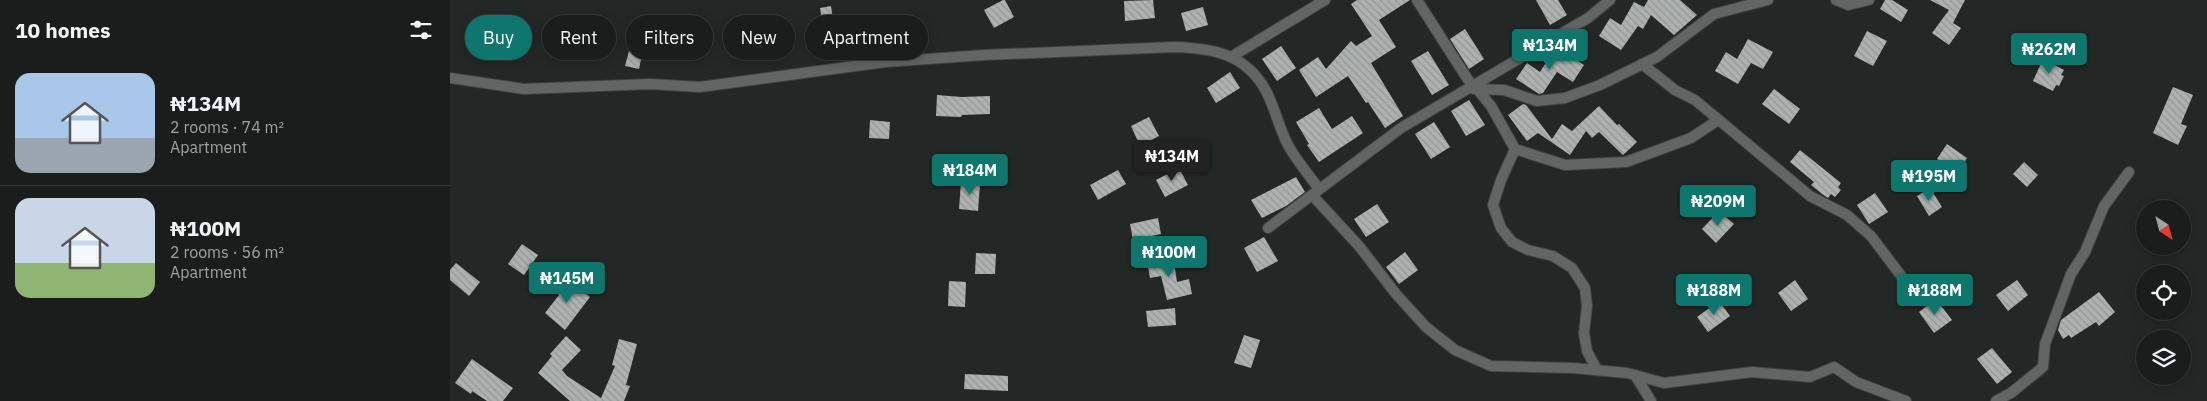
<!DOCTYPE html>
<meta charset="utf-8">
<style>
:root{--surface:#1a1d1c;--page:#232625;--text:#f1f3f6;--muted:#9fa2a3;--line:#383b3b;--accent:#0f766e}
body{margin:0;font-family:"IBM Plex Sans",sans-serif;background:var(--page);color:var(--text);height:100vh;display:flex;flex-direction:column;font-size:19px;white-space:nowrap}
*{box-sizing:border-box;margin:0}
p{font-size:16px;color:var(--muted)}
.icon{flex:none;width:28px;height:28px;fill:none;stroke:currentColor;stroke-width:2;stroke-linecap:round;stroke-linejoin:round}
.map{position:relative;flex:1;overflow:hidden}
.panel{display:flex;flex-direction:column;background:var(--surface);width:450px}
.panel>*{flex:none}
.banner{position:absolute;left:15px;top:15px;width:475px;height:45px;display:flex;gap:10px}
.needle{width:32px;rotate:144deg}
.tools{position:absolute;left:1686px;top:200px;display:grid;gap:10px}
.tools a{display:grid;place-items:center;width:55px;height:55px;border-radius:50%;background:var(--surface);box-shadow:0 2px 12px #0003,0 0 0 1px var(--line);font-size:25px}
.price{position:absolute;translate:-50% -42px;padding:0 11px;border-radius:5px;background:var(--accent);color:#fff;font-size:16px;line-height:32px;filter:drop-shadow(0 1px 2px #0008)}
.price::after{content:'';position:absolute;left:50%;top:30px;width:15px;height:11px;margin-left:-8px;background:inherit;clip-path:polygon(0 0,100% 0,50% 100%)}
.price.selected{background:#222;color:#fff}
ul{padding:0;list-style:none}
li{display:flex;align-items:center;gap:15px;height:125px;padding:0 15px}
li+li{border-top:1px solid var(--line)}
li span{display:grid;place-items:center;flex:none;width:140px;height:100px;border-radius:15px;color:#555}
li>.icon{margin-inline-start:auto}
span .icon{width:60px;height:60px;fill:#fffc;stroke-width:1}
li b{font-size:21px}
h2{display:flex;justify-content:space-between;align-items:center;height:60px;padding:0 15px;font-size:21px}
.chip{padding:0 18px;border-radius:22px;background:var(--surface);box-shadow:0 2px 12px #0003,0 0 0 1px var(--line);font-size:18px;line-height:45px}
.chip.selected{background:var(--accent);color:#fff}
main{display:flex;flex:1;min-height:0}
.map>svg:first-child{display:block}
.building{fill:url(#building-back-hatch)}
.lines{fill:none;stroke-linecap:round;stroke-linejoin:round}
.minor-casing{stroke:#404342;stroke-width:12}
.minor{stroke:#636564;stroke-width:10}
</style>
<main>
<section class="panel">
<h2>10 homes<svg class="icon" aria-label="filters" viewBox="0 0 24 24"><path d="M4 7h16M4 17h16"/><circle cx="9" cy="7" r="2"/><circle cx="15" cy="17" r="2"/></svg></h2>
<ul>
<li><span style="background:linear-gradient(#a9c7e8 65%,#9aa5b1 0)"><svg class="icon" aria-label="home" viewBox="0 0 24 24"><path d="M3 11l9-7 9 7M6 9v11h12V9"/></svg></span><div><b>₦134M</b><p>2 rooms · 74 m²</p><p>Apartment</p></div></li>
<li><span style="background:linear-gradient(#c9d6e8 65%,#8fb573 0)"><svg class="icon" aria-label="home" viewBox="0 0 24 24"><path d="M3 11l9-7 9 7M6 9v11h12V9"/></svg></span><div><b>₦100M</b><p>2 rooms · 56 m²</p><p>Apartment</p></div></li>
</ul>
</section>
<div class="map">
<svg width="1757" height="401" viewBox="0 0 1757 401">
<defs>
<pattern id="building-back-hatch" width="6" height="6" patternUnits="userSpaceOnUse" patternTransform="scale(1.25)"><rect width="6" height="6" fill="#acb2af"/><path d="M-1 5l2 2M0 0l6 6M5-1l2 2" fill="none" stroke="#939895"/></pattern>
</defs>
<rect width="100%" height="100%" fill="#232725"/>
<g class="building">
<polygon points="553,0 555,0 564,17 544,28 534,10"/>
<polygon points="703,0 705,18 675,21 674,1"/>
<polygon points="907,0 960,0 929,20 946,47 921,63 953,116 935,128 918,102 916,103 898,76 866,97 849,70 868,57 876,69 901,41 906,46 922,36 901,4"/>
<polygon points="1086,0 1108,0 1117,15 1100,25"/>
<polygon points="1198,0 1230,0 1247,15 1224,35 1201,15 1193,29 1188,26 1171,50 1149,36 1160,18 1171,25 1184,2 1194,7"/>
<polygon points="1435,0 1442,0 1458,10 1451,22 1430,9"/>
<polygon points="1480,0 1515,0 1503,23 1511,28 1499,45 1482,33 1499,10"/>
<polygon points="381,6 383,19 372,21 370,8"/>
<polygon points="753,7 758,25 736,31 731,13"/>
<polygon points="1015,29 1034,59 1019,69 1000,39"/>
<polygon points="1417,31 1437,41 1423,66 1404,56"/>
<polygon points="1298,39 1323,52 1313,69 1301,63 1288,84 1265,71 1276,52 1287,59"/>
<polygon points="831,46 846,68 827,81 812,59"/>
<polygon points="180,47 193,50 189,69 175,66"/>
<polygon points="1106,47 1134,65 1123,82 1107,72 1093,93 1089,94 1066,79 1077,63 1090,72"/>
<polygon points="978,51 999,85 982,95 961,61"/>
<polygon points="1593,59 1614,70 1611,75 1614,76 1609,86 1606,85 1603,91 1583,81"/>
<polygon points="780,72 790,88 766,103 757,88"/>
<polygon points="1723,87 1743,95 1731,124 1737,126 1728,145 1703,133"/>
<polygon points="1324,89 1350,109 1339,124 1312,104"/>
<polygon points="487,95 512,97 540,96 540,114 512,115 511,117 486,116"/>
<polygon points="1019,100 1035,125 1016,136 1001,111"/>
<polygon points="1073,104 1076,105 1102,139 1112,124 1122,131 1149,106 1167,125 1169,124 1187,142 1173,155 1149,132 1142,138 1136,131 1120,155 1088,133 1077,141 1058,115"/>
<polygon points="869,108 882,129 902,116 913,133 869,162 857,145 859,144 846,122"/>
<polygon points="699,117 709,136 690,146 681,126"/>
<polygon points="420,120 440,122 439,139 419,138"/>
<polygon points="984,122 1000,147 981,159 965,134"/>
<polygon points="1497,144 1517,158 1508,172 1487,159"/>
<polygon points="1350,150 1391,183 1388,187 1391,190 1385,197 1381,194 1378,198 1372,194 1361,185 1364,182 1340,162"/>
<polygon points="1574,162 1588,175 1577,187 1563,174"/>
<polygon points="729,168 738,185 715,197 706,180"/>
<polygon points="668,170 676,184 648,200 640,185"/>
<polygon points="846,177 855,192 836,206 812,218 801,200"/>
<polygon points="511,182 530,184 528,211 509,209"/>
<polygon points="1480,188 1492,207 1479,216 1467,196"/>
<polygon points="1425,193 1438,212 1419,224 1407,205"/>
<polygon points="927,204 939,222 916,237 904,219"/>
<polygon points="1269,211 1284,224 1266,243 1252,229"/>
<polygon points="708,218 711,234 683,240 680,224"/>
<polygon points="814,237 828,261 807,272 794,248"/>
<polygon points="72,244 88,255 74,275 58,264"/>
<polygon points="955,252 968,270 949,284 936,267"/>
<polygon points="526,253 546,254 545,274 525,274"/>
<polygon points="723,256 727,282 739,279 742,294 717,300 711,276 700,278 697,261"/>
<polygon points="6,263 30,282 19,296 0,280 0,270"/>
<polygon points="119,279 140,297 115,330 95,313 109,295 107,293"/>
<polygon points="1345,280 1358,299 1341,311 1328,293"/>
<polygon points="1567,280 1578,295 1558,311 1546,295"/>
<polygon points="499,281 516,282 515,307 498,306"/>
<polygon points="1649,292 1665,312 1649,326 1646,322 1621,338 1619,335 1613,339 1608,330 1611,320"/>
<polygon points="1486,299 1502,320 1484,333 1469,312"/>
<polygon points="1269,301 1280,316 1258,332 1247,317"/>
<polygon points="725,308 726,325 698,327 696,311"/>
<polygon points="794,335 810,340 801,368 784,363"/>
<polygon points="116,336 131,350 112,370 117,376 151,398 165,366 162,365 169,339 187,344 176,385 180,386 174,401 120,401 88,373 102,356 100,354"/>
<polygon points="1542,348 1562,372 1547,384 1527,359"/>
<polygon points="22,359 63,388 53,401 37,401 22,391 21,394 5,383"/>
<polygon points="515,374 558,376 558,391 514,389"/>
</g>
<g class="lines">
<defs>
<g id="minor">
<polyline points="967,0 1022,86"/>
<polyline points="1386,0 1398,5 1419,0"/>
<polyline points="781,57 875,0"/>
<polyline points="1192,64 1225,90 1245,100 1360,196 1397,215 1421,236 1455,281"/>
<path d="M0 78 74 89 200 84 250 87 435 62 534 55 724 47C763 48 796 54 816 91 825 108 829 128 838 145 846 160 859 175 869 189"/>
<polyline points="1024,89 1054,90 1087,101 1115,98 1150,85 1207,57 1264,14 1318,0"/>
<polyline points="1027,89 1041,106 1065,149 1051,180 1043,205 1051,228 1062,242 1078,250 1103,256 1122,268 1135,288 1137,306 1134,333 1137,351 1147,370"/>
<polyline points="1065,149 1115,165 1176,162 1241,138 1268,120"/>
<polyline points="862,195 909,246 946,294 976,327 1005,350 1041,366 1123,368 1177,373 1214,383 1302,372 1360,377 1384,367 1406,382 1456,401"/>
<polyline points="818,228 951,128 1138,18 1160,0"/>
<polyline points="1185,375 1201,401"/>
<polyline points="1546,401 1561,393 1593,367 1595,344 1621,274 1635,252 1654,206 1679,172"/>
</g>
</defs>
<use href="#minor" class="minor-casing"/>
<use href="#minor" class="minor"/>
</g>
</svg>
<div class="tools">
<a><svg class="needle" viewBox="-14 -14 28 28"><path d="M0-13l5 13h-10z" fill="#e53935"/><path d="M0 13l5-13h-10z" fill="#9fa2a3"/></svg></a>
<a><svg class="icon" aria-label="locate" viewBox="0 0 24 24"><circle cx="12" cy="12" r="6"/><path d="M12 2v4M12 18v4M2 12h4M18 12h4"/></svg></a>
<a><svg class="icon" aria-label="layers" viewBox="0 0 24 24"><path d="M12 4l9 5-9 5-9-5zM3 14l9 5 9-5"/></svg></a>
</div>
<b class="price" style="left:1100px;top:71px">₦134M</b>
<b class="price" style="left:1599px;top:75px">₦262M</b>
<b class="price selected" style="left:722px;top:182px">₦134M</b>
<b class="price" style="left:520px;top:196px">₦184M</b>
<b class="price" style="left:1479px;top:202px">₦195M</b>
<b class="price" style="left:1268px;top:227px">₦209M</b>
<b class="price" style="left:719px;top:278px">₦100M</b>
<b class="price" style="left:117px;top:304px">₦145M</b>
<b class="price" style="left:1264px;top:316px">₦188M</b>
<b class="price" style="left:1485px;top:316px">₦188M</b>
<div class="banner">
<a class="chip selected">Buy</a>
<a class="chip">Rent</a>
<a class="chip">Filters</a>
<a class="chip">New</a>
<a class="chip">Apartment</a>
</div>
</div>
</main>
